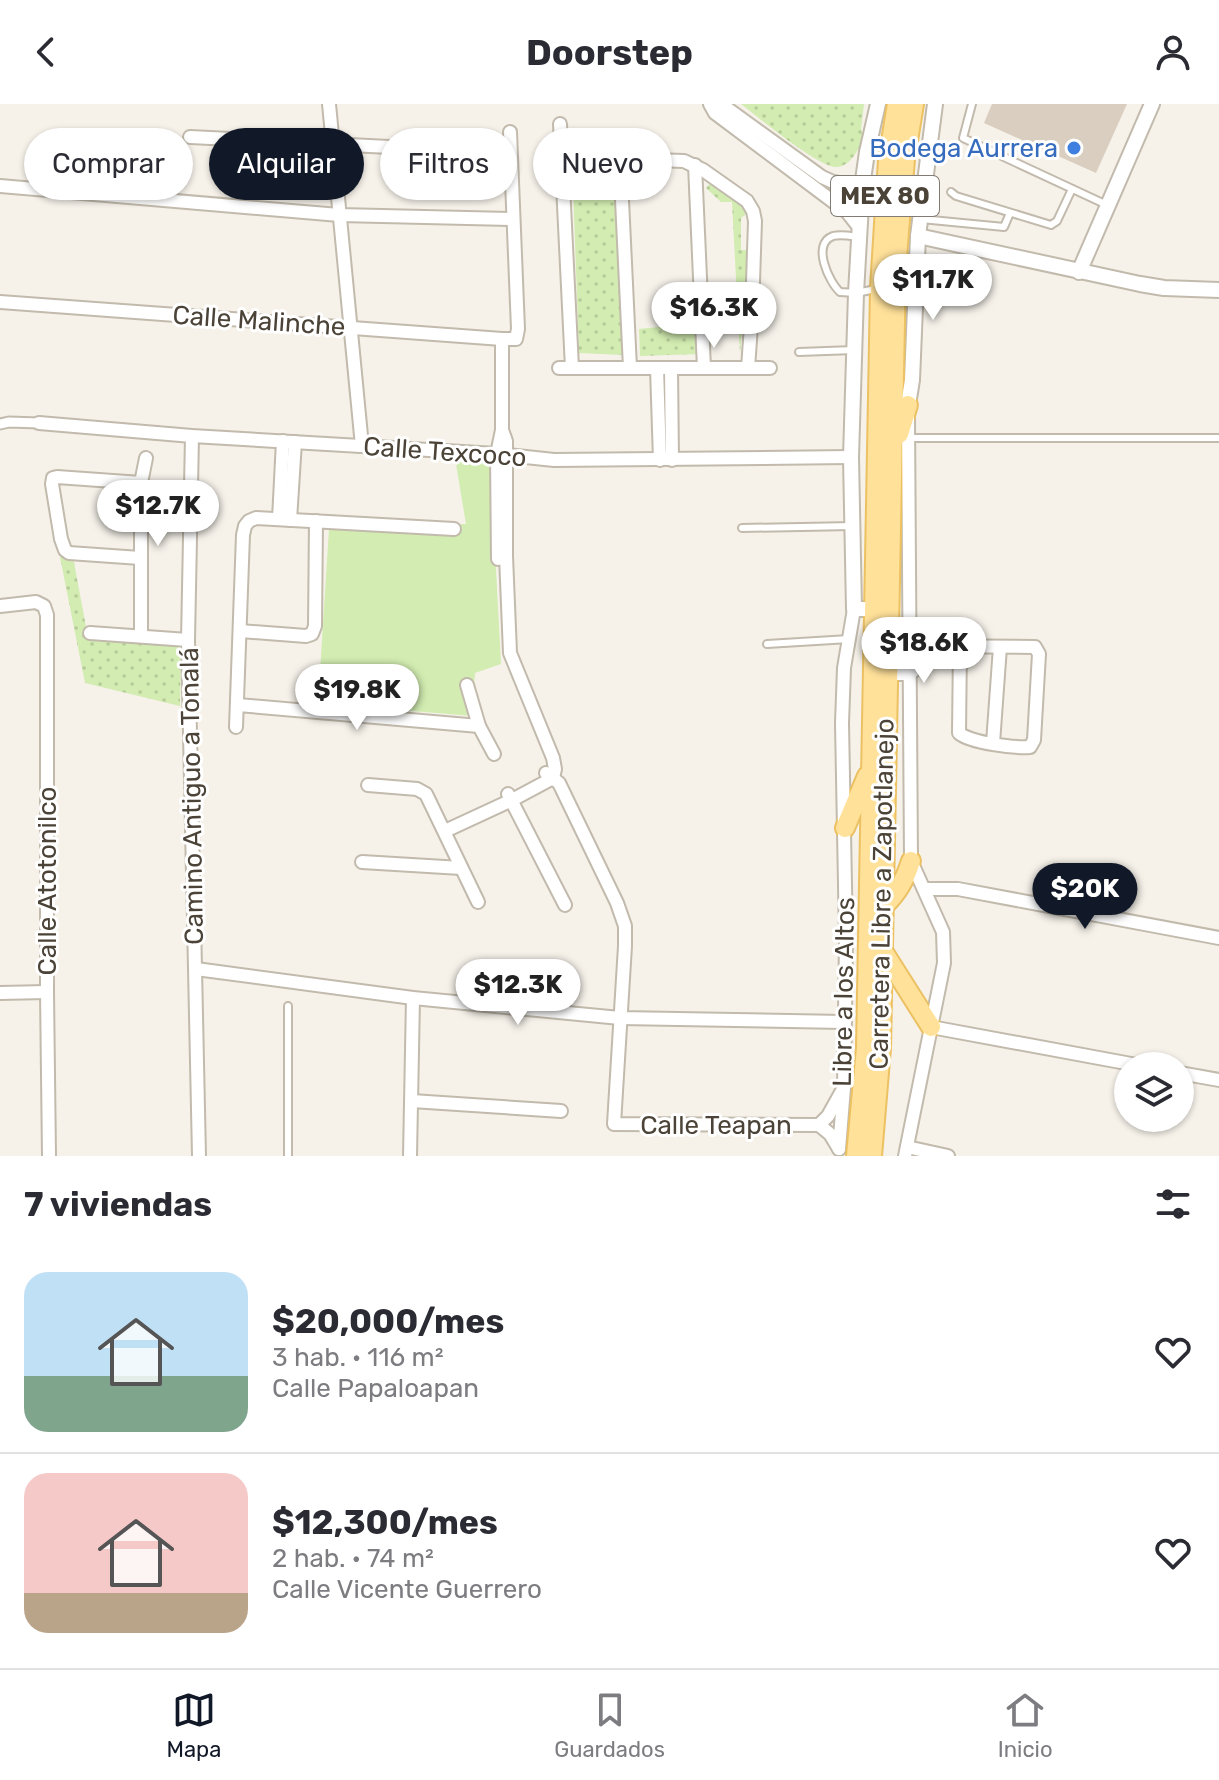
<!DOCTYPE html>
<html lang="es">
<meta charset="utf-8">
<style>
:root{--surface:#fff;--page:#f2f2f3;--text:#2b2b33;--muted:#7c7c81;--line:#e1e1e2;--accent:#111827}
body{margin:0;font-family:Rubik,sans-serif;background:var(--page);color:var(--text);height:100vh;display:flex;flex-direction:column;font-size:30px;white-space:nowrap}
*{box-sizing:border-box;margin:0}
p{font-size:26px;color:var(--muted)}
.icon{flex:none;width:44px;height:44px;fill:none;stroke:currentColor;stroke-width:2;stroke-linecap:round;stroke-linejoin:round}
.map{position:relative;height:1052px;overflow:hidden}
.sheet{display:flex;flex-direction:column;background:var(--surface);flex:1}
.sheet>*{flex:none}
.hud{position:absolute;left:24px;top:24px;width:800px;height:72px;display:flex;gap:16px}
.buttons{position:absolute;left:1114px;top:948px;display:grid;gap:16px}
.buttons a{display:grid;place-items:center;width:80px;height:80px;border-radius:50%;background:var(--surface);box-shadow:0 2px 6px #0004;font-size:40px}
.price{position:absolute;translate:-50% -68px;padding:0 18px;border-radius:28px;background:#fff;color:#222;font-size:26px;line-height:52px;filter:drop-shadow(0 2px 4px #0008)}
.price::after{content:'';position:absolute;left:50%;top:48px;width:24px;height:18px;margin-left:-12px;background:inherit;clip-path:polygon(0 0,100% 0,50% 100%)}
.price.current{background:var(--accent);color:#fff}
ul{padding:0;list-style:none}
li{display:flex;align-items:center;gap:24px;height:200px;padding:0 24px}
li+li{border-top:2px solid var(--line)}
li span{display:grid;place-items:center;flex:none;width:224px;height:160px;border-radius:24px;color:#555}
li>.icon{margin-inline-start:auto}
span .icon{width:96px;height:96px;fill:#fffc;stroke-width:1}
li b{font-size:34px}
h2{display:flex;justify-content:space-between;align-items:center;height:96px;padding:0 24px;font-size:34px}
.pill{padding:0 28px;border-radius:36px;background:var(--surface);box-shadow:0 2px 6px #0004;font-size:28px;line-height:72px}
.pill.current{background:var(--accent);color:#fff}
header{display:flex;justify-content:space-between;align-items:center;height:104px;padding:0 24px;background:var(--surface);font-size:36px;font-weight:700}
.menu{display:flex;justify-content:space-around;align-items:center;height:112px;border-top:2px solid var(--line);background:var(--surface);font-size:22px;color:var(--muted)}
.menu a{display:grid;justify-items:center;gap:4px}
.menu .current{color:var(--accent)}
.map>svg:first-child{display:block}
.grass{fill:url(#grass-dots)}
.green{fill:#d2ecb1}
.building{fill:#d9cebf}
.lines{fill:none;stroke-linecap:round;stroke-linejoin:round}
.service-casing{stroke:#c2baac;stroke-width:10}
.pedestrian-casing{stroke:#c2baac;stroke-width:13}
.minor-casing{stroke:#c2baac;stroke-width:16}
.tertiary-casing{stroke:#c2baac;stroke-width:18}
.primary-casing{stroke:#ecc162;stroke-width:22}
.service{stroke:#fff;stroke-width:6}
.pedestrian{stroke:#fff;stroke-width:9}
.minor{stroke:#fff;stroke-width:12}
.tertiary{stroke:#fff;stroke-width:14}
.primary{stroke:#ffe19a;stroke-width:18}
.shop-dot{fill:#3f7fe0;stroke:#fff;stroke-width:3}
.labels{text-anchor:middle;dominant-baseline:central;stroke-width:6;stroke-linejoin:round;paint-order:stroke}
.shield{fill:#fff;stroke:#817b73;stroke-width:2}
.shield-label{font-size:24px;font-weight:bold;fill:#4b4337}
.shop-label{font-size:26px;fill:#366cbe;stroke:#fff;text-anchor:end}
.street-label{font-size:26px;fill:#4b4337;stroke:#fff}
</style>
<header><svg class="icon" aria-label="back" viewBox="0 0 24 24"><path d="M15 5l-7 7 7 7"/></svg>Doorstep<svg class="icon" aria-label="person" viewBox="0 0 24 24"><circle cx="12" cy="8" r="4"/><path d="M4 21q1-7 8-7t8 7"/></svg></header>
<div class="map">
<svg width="1219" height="1052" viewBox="0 0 1219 1052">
<defs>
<pattern id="grass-dots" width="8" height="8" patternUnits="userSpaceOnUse" patternTransform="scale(2)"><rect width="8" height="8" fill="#d2ecb1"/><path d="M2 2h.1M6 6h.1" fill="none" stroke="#b6cc99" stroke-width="1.8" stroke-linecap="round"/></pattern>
</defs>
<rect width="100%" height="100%" fill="#f6f2ea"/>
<g class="grass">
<path d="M741 0H864L861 25 864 36C857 46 851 62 837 63 820 65 758 13 741 0Z"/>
<polygon points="572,55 619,56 624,251 579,249"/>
<polygon points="712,77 750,107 741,114 741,146 749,146 740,250 732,98 721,98 706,84"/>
<polygon points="699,219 701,250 640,252 639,225"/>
<polygon points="60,453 73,453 87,528 94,534 181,542 180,602 85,579"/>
</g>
<polygon class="green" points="454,348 490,352 501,560 475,569 472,612 318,599 329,425 466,420"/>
<polygon class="building" points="992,0 1127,0 1096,69 984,19"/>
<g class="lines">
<defs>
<g id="service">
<polyline points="972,0 963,34 1107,101"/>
<polyline points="951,88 956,92 1051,121 1057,117 1072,85"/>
<polyline points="921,115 1004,123 1010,109"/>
<path d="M859 133C851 132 841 130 833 132 811 140 829 178 840 188L856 189 876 185"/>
<polyline points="799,248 854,246"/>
<polyline points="909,334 1219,334"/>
<polyline points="742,424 853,422"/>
<polyline points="767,540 849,535"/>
<polyline points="288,902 288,1052"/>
</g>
<polyline id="pedestrian" points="0,320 9,318 39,319"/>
<g id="minor">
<polyline points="329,0 362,342"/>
<polyline points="710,0 715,9 847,108 859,123"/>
<polyline points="721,0 822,73 833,78 862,83"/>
<polyline points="560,20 572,264"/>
<polyline points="190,33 510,49"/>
<polyline points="562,53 684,57 703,66 747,97 753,107 755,117 752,208 748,264"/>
<polyline points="620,54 630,264"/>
<polyline points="695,61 704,264"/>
<polyline points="0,82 339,111 513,115"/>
<polyline points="0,198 502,235 516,235 518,225 510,28"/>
<polyline points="559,264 770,264"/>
<polyline points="657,264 660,356"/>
<polyline points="671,264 672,356"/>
<polyline points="39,319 192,332 497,350 554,356 851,353"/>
<polyline points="192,332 188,536 199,1052"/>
<polyline points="279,415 283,337"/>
<polyline points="290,416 295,338"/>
<polyline points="140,454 69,449 65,446 61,435 52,380 53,374 57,373 141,379"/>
<polyline points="498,455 497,350 502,326 502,235"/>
<polyline points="0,502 36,498 44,502 47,511 47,888 49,1052"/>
<polyline points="240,527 306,532 312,530 315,522 316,417"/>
<polyline points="90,529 188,536"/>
<polyline points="141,531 141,379 146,354"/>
<path d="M909 542 1035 543 1039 550 1034 636 1030 643C1014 644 971 639 959 629L960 543"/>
<polyline points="887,570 909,570 923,560 940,543"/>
<polyline points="467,581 479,622 494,650"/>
<polyline points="238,601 479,622"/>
<polyline points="236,623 243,431 245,422 249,417 256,414 454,425"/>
<polyline points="993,639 1000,543"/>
<polyline points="546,669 559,679 617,799 625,822 625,842 614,1020 819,1021 830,1030 839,1045"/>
<polyline points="368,681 417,685 426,690 478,798"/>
<polyline points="508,690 565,801"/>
<polyline points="445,727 512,696 553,674 555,665 553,654 510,549 506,452 506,337 502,326"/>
<polyline points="362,758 461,764"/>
<polyline points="924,785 958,785 1219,834"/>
<polyline points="196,865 413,894 620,914 844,918"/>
<polyline points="0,889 47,888"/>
<polyline points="931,923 1142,962"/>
<polyline points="1180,969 1219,976"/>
<polyline points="412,997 561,1007"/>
<polyline points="819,1021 828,1012 842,987"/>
<polyline points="907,1043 948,1052"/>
<polyline points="839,1045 844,984 846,835 842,619 844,564 854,505"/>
<polyline points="410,1052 413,894"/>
<polyline points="905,1052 944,859 943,828 911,757 908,314"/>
</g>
<g id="tertiary">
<polyline points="918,132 1140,180 1164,184 1219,186"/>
<polyline points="1079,168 1152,0"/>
<polyline points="908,301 912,276 918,132 935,0"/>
<polyline points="875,505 854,505 851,353 856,189 862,83 867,48 878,0"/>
</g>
<g id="primary">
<polyline points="899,330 908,301"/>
<polyline points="845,724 867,672"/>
<path d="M884 802C898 788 905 776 911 757"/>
<polyline points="883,847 931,923"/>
<polyline points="856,1052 866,944 880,184 888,56 897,0"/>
<polyline points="872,1052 881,944 896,165 905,55 914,0"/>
</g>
</defs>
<use href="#service" class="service-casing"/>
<use href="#pedestrian" class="pedestrian-casing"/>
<use href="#minor" class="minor-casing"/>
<use href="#tertiary" class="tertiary-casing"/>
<use href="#primary" class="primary-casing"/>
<use href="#service" class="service"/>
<use href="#pedestrian" class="pedestrian"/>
<use href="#minor" class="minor"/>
<use href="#tertiary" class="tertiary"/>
<use href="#primary" class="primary"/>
</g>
<circle class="shop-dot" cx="1074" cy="44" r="8"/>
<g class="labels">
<rect class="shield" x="831" y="72" width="108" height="40" rx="6"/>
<g class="shield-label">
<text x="885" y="92">MEX 80</text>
</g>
<g class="shop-label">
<text x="1058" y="44">Bodega Aurrera</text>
</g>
<g class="street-label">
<text transform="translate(259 217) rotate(4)">Calle Malinche</text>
<text transform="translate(445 348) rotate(4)">Calle Texcoco</text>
<text transform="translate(192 692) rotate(-91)">Camino Antiguo a Tonalá</text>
<text transform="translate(47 777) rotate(-90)">Calle Atotonilco</text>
<text transform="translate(882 790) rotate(-89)">Carretera Libre a Zapotlanejo</text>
<text transform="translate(844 888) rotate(-89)">Libre a los Altos</text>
<text x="716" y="1021">Calle Teapan</text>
</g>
</g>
</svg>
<div class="buttons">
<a><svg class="icon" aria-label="layers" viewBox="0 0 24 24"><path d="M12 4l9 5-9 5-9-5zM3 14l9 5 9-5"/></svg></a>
</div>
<b class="price" style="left:933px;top:218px">$11.7K</b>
<b class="price" style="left:714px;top:246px">$16.3K</b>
<b class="price" style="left:158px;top:444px">$12.7K</b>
<b class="price" style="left:924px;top:581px">$18.6K</b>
<b class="price" style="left:357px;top:628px">$19.8K</b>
<b class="price current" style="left:1085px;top:827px">$20K</b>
<b class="price" style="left:518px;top:923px">$12.3K</b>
<div class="hud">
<a class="pill">Comprar</a>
<a class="pill current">Alquilar</a>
<a class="pill">Filtros</a>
<a class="pill">Nuevo</a>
</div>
</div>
<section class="sheet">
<h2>7 viviendas<svg class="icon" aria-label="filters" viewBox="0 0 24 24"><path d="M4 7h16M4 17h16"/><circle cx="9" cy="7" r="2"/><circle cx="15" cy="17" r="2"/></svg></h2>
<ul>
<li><span style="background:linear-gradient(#bfe0f5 65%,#7fa58c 0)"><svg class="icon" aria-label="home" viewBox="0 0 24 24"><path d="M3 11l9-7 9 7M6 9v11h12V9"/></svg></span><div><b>$20,000/mes</b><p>3 hab. · 116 m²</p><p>Calle Papaloapan</p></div><svg class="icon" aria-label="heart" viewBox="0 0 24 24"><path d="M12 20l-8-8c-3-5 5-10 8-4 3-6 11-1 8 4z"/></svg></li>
<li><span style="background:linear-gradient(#f6c9c9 75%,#b9a48a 0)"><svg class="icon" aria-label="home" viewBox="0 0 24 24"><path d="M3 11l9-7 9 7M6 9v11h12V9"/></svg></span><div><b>$12,300/mes</b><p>2 hab. · 74 m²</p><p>Calle Vicente Guerrero</p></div><svg class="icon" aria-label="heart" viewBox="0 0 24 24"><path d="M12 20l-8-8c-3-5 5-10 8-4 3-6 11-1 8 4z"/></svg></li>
</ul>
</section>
<nav class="menu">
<a class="current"><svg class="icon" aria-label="map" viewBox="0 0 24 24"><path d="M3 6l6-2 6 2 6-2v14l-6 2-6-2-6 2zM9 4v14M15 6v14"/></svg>Mapa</a>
<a><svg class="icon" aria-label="saved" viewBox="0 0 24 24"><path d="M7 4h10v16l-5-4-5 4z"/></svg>Guardados</a>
<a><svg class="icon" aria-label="home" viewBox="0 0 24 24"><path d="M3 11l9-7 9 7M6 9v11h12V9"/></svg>Inicio</a>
</nav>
